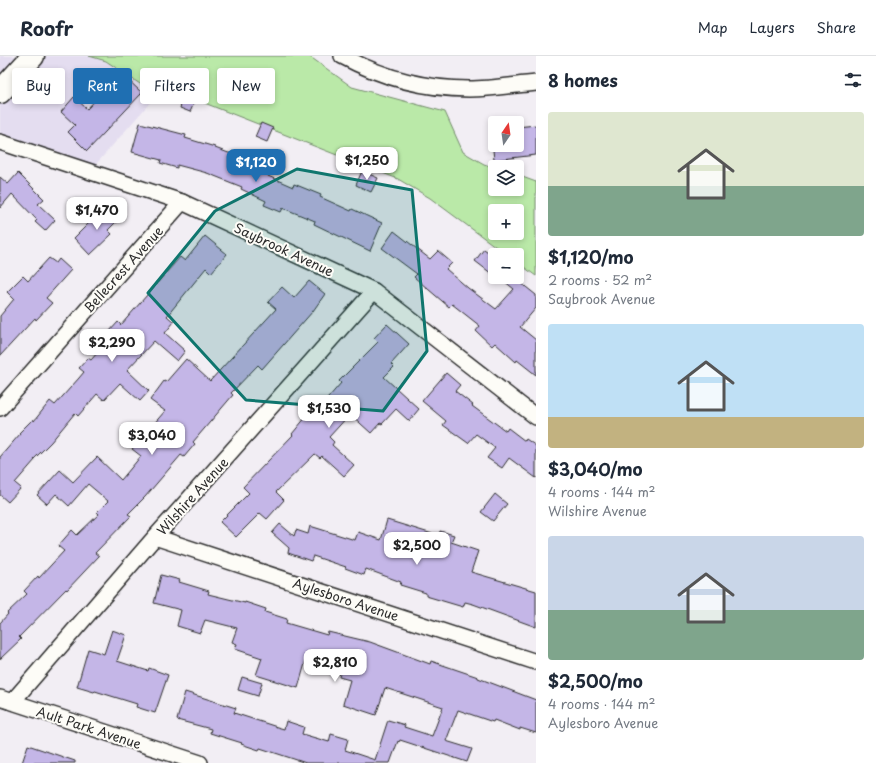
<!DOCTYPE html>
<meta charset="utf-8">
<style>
:root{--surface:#fff;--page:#f2f2f3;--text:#1f2937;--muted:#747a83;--line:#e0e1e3;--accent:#1f6fb2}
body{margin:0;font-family:"Playpen Sans",sans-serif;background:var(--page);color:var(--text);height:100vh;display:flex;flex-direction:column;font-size:15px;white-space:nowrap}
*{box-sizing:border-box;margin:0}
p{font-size:13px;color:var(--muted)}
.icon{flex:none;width:22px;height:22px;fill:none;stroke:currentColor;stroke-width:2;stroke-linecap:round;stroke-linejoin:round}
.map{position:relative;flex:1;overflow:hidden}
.details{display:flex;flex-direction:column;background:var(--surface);width:340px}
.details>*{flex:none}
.banner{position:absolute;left:12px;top:12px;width:380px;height:36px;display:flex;gap:8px}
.needle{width:26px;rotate:13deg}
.tools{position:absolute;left:488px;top:60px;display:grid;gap:8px}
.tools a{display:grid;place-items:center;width:36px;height:36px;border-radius:4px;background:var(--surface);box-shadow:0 2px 6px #0003;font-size:20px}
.price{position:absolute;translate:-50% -34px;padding:0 9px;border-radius:8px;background:#fff;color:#222;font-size:13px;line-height:26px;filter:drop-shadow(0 1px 2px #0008)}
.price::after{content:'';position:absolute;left:50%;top:24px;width:12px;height:9px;margin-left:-6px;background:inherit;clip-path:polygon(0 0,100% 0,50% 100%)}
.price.selected{background:var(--accent);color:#fff}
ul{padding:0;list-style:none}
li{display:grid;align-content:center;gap:8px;height:212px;padding:0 12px}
li span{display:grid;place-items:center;height:124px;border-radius:4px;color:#555}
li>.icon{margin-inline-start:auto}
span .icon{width:72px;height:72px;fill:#fffc;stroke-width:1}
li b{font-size:17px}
h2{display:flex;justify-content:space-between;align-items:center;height:48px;padding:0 12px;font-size:17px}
.tag{padding:0 14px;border-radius:4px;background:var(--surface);box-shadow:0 2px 6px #0003;font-size:14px;line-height:36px}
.tag.selected{background:var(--accent);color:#fff}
header{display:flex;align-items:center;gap:24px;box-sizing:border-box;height:56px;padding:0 20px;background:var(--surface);border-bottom:1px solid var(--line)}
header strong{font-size:19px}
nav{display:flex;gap:22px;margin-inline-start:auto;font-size:14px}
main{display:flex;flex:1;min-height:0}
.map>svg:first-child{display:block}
.built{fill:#e4ddf0}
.green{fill:#bae9a8;stroke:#728a6a;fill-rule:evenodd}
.building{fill:#c4b6e7;stroke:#2b2b2b}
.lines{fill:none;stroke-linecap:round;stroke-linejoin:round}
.street-casing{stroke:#2b2b2b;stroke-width:18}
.secondary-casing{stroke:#2b2b2b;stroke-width:25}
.street{stroke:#fdfcf7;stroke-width:15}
.secondary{stroke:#fdfcf7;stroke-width:22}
.marked{fill:#0f766e;fill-opacity:0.2;stroke:#0f766e;stroke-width:3;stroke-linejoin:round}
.labels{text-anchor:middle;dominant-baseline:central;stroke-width:4;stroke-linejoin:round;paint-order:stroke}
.street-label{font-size:13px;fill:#2b2b2b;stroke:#fdfcf7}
</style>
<header>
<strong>Roofr</strong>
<nav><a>Map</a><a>Layers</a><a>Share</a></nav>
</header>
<main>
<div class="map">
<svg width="536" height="707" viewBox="0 0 536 707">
<rect width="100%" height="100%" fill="#f2eef4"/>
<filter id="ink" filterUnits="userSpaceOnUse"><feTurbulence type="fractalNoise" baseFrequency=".025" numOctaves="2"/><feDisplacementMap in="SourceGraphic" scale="8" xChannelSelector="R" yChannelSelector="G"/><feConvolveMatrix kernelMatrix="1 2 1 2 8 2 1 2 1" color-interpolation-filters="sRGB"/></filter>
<g filter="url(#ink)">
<polygon class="built" points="0,0 89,0 169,25 90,115 0,86"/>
<path class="green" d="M89 0H309L352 31 445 56 463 96 484 108 495 112V133H517V119L536 126V220L517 206V199H507L430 142 398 123 179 37 149 34 106 5ZM495 155H517V177H495Z"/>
<g class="building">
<polygon points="121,17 142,37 87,95 68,76 75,69 61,56 74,41 87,53"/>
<polygon points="184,39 196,43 190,56 180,52"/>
<polygon points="140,67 186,79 185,82 215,91 215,92 253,106 253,105 271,112 268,120 293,131 294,128 321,139 320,141 351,155 352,153 382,167 370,195 314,168 315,165 283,152 281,156 264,149 266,145 241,133 242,131 207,117 177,109 177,112 160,107 161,104 132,96"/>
<polygon points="261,67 273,72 267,86 255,81"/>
<polygon points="536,69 536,99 494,104 491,74 495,74 495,89 517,89 517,71"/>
<polygon points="362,115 378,122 371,136 356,129"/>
<polygon points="18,117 44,143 38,148 55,164 45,175 35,166 37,164 12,138 0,152 0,121 8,128"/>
<polygon points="106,150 119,163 108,174 112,178 90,199 74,182"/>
<polygon points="394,175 430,203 438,195 452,207 446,213 468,232 496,253 514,233 499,221 517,221 517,218 524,224 521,227 536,239 536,252 520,271 536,284 536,319 517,304 516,306 495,287 492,290 476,275 480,270 452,248 449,251 414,221 417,218 382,192"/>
<polygon points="205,180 227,198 211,217 206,212 167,260 174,266 165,277 185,295 177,305 154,285 127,314 149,335 140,345 120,327 104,344 97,338 78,360 75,357 51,386 34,403 35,404 15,427 21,432 8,446 0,439 0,401 20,378 19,377 33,363 34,365 50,345 55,349 79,322 84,316 79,312 88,302 91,304 113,279 109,276 118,266 121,269 180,201 185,205"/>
<polygon points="484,193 495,201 495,218 493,216 492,218 475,205"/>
<polygon points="49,202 56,207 59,203 71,214 46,242 52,247 36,264 35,262 0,300 0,260 14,243 7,236 23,220 28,225"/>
<polygon points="309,225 325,238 313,255 262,313 258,309 231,337 233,339 193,386 195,388 184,401 181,399 145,441 128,458 131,460 95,497 99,500 67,534 66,533 19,581 21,583 0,603 0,567 8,558 7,557 27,538 24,535 38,520 39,522 64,495 58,490 72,474 77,479 99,458 97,456 108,445 88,428 69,450 56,438 47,448 37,439 60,414 73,426 97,401 121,424 141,400 132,393 165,355 150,344 164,325 166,326 186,303 210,325 276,253 268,246 282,231 294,242"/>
<polygon points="387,268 409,288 391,308 394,311 384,321 419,353 409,365 396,353 382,368 380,367 371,377 350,358 329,381 334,386 332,389 354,409 344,420 322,400 320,402 315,398 276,436 284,444 267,463 260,457 236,481 220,466 249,437 243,431 293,379 292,378 306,361 309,364 341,327 339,325 378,286 374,282"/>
<polygon points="446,317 460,329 455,335 473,349 472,350 506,375 508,372 525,385 526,383 536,390 536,422 509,402 502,412 487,402 495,392 476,378 468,387 443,369 446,365 422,345"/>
<polygon points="495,438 507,448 493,465 481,456"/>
<polygon points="387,464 439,480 440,475 454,479 451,486 478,495 471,516 536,535 536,571 473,548 465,546 463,551 426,540 426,537 400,529 401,526 366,513 364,519 345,512 346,511 313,500 311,505 288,497 289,492 272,477 280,468 294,480 296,474 308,478 310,470 355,484 358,476 381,484"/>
<polygon points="161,519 180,524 179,526 209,535 208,538 245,547 245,546 266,553 265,556 287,563 286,567 327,579 328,576 370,586 430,608 431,605 478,621 478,622 536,644 536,677 520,672 520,674 494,664 493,666 458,654 446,685 472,693 467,706 400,684 399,686 398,685 390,707 306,707 260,692 259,694 241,688 242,687 210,677 211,673 177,664 185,636 236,652 234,657 277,671 284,673 286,665 304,671 302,678 329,686 331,678 348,683 345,694 375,704 388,664 405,669 404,671 432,680 443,651 385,632 376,659 343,648 350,624 339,621 343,606 308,597 298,632 256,619 262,602 235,593 237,588 232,586 237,572 205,564 200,577 177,570 181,554 154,547"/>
<polygon points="112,574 126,579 117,605 148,615 149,612 168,619 155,657 136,651 137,648 95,635 94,636 77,631 88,593 104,598"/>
<polygon points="242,621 262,627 258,640 238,634"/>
<polygon points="28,689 75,705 75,707 22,707"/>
</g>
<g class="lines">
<defs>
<g id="street">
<path d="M342 0C381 21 424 33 469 33 491 33 514 29 536 27"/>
<polyline points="0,86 182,146 374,235 536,361"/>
<polyline points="0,352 182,146"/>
<polyline points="155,481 536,606"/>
<polyline points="0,642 200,707"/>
<polyline points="12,646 155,481 374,235"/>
</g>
<polyline id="secondary" points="0,36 33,0"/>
</defs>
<use href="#street" class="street-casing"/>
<use href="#secondary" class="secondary-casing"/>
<use href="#street" class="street"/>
<use href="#secondary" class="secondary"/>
</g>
</g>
<path class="marked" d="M297 113 412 134 427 295 383 355 246 344 148 237 215 155Z"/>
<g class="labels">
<g class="street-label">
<text transform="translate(284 193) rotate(25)">Saybrook Avenue</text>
<text transform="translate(123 213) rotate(-48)">Bellecrest Avenue</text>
<text transform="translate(192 440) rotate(-48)">Wilshire Avenue</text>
<text transform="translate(346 543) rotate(18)">Aylesboro Avenue</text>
<text transform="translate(89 671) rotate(18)">Ault Park Avenue</text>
</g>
</g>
</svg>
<div class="tools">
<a><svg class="needle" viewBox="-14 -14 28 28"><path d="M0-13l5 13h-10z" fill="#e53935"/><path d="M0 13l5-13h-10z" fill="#747a83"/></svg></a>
<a><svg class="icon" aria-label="layers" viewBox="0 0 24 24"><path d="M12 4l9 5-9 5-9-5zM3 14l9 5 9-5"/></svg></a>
<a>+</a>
<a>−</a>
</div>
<b class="price" style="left:367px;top:125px">$1,250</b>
<b class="price selected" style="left:256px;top:127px">$1,120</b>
<b class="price" style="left:97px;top:175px">$1,470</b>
<b class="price" style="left:112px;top:307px">$2,290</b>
<b class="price" style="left:329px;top:373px">$1,530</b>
<b class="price" style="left:152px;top:400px">$3,040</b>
<b class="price" style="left:417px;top:510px">$2,500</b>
<b class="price" style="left:335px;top:627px">$2,810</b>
<div class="banner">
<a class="tag">Buy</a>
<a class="tag selected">Rent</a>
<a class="tag">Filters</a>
<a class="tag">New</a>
</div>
</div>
<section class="details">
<h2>8 homes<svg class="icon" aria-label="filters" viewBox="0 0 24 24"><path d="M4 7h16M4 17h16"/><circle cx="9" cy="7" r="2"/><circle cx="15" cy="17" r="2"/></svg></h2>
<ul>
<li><span style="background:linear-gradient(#dfe7d0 60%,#7fa58c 0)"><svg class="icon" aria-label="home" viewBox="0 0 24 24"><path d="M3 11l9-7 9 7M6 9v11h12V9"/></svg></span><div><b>$1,120/mo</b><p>2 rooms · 52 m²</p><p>Saybrook Avenue</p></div></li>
<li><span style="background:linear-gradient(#bfe0f5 75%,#c2b280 0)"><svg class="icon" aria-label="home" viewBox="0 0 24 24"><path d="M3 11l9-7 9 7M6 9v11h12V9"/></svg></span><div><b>$3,040/mo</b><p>4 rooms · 144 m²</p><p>Wilshire Avenue</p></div></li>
<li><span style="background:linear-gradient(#c9d6e8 60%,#7fa58c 0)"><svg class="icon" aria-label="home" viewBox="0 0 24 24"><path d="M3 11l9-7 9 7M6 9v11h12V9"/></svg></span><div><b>$2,500/mo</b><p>4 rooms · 144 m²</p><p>Aylesboro Avenue</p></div></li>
</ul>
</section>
</main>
